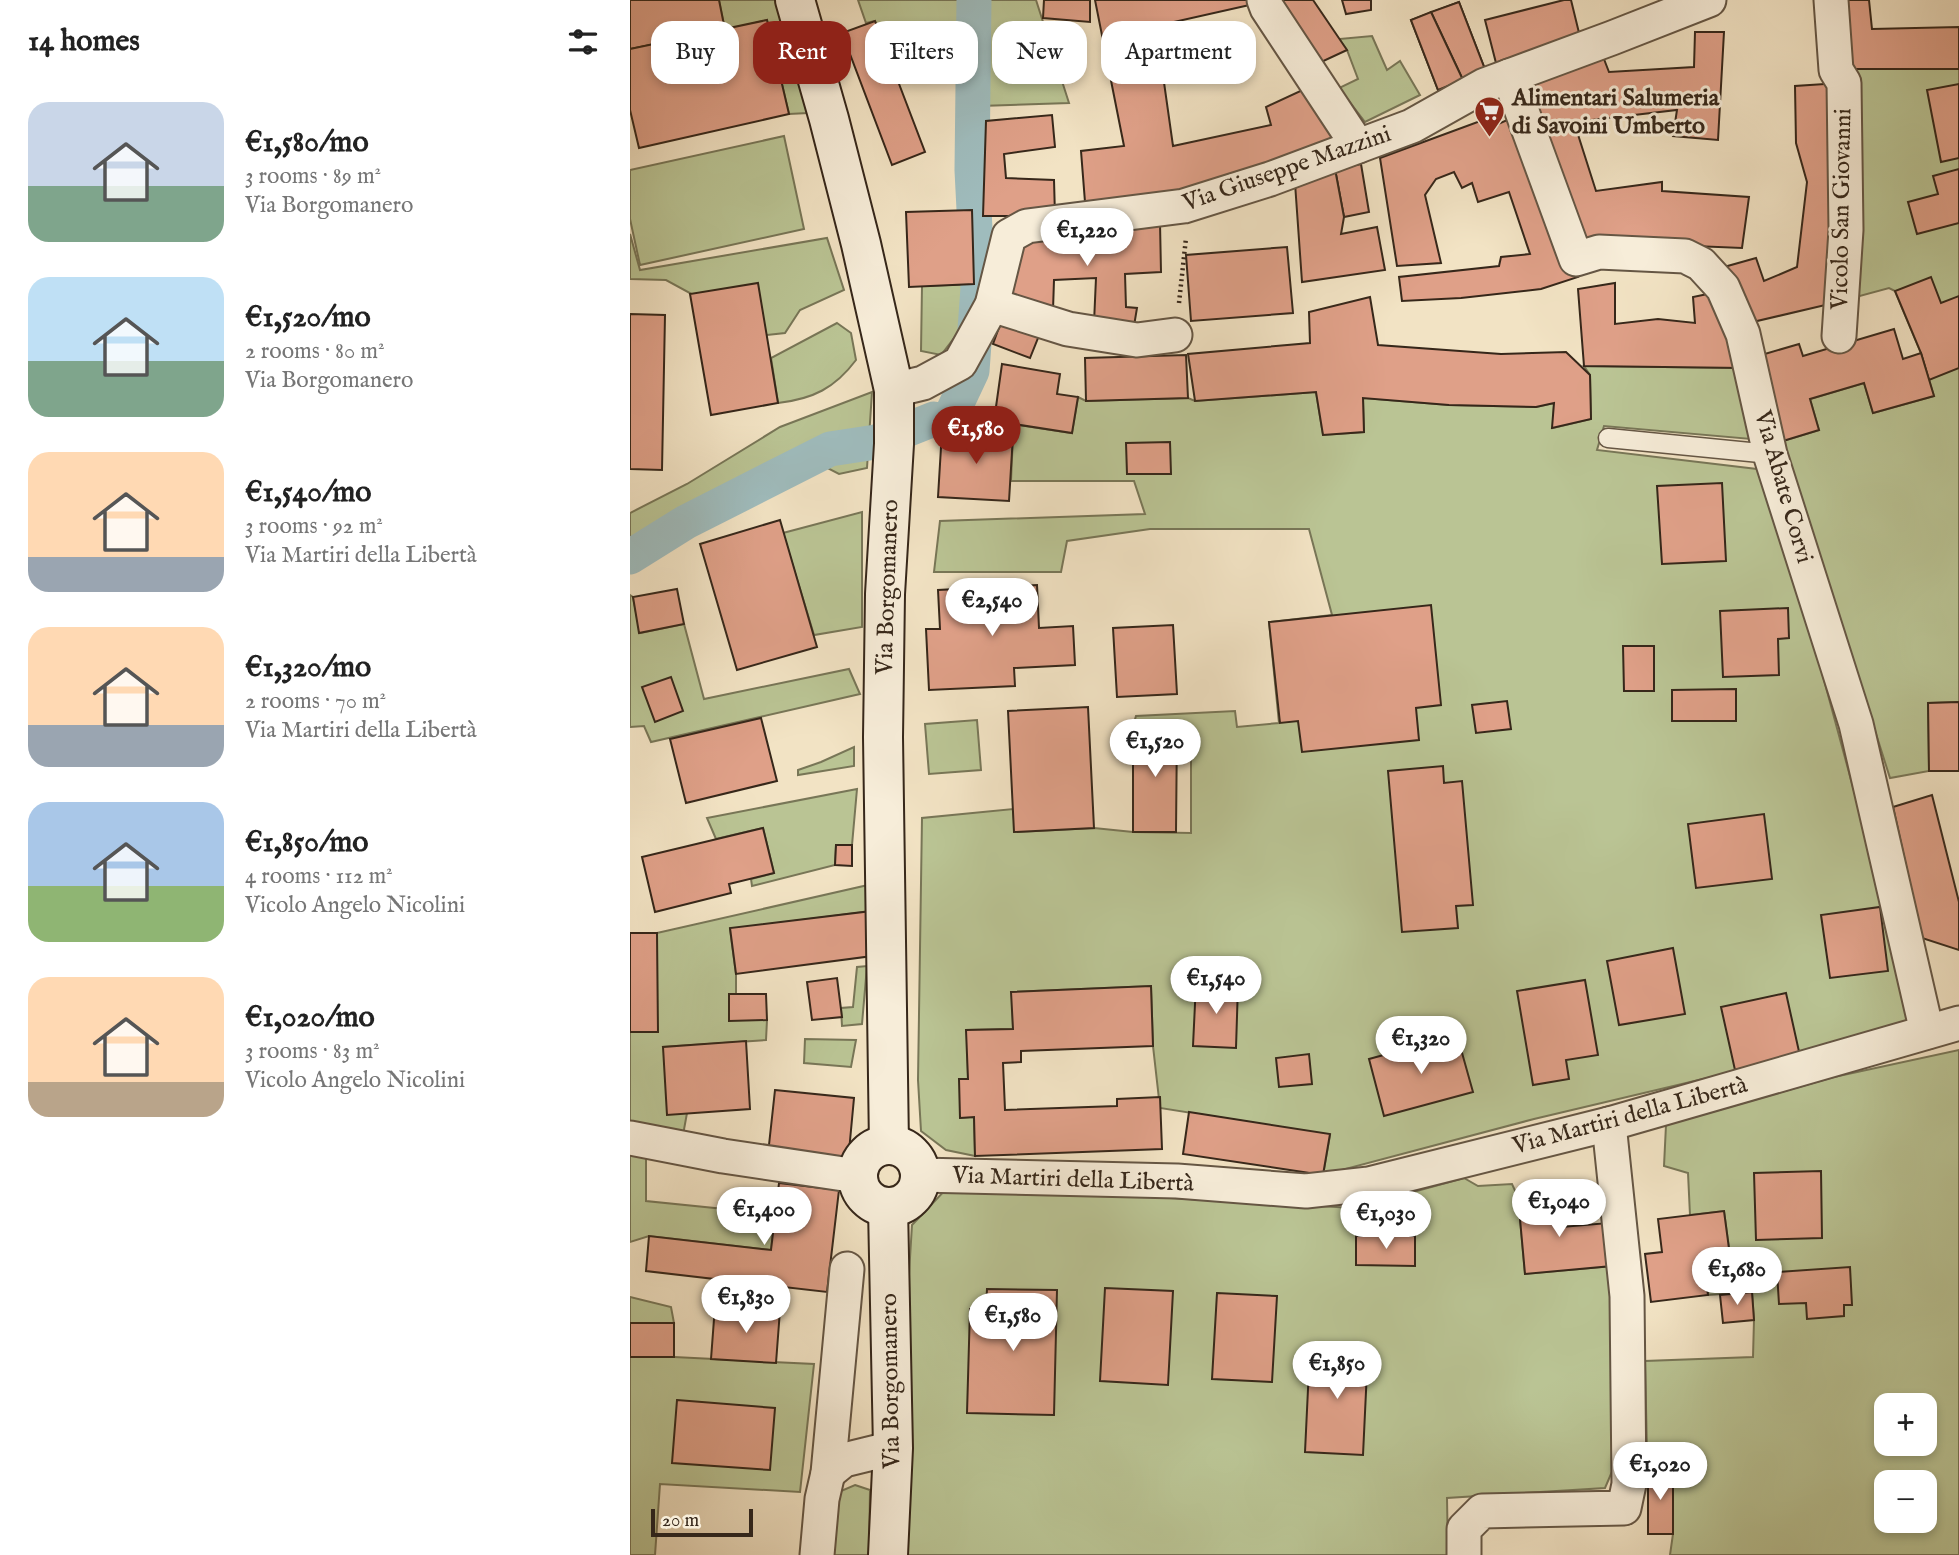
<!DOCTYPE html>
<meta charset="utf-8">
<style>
:root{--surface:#fff;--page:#f2f2f2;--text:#222;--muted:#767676;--accent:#8f2418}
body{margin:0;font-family:"IM FELL English",serif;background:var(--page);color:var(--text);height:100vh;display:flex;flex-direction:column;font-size:26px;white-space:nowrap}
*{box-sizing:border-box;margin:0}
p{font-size:23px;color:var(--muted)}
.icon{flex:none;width:38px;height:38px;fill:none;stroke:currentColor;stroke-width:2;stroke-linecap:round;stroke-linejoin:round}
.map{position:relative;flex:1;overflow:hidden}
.details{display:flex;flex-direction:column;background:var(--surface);width:630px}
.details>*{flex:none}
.hud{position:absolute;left:21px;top:21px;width:665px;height:63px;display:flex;gap:14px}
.fabs{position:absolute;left:1244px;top:1393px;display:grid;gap:14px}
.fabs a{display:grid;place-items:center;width:63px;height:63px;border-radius:14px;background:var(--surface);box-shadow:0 4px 10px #0003;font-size:35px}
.scale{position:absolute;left:21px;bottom:18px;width:102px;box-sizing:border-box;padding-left:7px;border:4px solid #36271a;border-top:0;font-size:19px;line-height:24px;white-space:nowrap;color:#36271a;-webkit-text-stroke:5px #f7edd9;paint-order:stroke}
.price{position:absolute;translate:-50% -60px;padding:0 16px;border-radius:24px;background:#fff;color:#222;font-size:23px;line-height:46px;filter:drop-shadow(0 2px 4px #0008)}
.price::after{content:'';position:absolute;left:50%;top:42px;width:21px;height:16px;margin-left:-10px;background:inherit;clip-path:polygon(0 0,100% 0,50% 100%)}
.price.active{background:var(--accent);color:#fff}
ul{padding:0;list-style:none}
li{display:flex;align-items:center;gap:21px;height:175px;padding:0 28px}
li span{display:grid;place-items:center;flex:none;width:196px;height:140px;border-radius:21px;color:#555}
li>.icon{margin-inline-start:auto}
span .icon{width:84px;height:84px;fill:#fffc;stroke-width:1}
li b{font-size:30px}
h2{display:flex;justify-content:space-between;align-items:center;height:84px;padding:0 28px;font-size:30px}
.chip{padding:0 24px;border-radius:21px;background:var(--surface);box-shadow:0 4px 10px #0003;font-size:24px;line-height:63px}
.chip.active{background:var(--accent);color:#fff}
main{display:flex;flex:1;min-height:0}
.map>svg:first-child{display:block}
.green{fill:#bac494;stroke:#787657;stroke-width:2;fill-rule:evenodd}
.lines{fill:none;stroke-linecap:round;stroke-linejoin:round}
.canal{stroke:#9fbcbd;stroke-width:35}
.building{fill:#dfa088;stroke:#36271a;stroke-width:2}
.lane-casing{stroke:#655644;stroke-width:21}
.street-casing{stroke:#655644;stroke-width:37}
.secondary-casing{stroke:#36271a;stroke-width:42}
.path{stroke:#36271a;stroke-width:4.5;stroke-dasharray:2 3.5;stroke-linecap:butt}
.lane{stroke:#f7edd9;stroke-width:18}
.street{stroke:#f7edd9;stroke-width:33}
.secondary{stroke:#f7edd9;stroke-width:38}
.labels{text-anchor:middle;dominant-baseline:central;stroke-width:6;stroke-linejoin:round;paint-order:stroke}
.poi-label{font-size:24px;font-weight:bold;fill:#36271a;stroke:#f7edd9;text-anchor:start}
.street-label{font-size:24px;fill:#36271a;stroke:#f7edd9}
</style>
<main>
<section class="details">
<h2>14 homes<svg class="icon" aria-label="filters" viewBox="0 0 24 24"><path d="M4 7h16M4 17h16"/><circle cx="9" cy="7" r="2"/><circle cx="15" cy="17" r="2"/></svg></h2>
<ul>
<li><span style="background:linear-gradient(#c9d6e8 60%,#7fa58c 0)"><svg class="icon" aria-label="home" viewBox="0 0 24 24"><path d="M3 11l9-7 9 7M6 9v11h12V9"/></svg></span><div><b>€1,580/mo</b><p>3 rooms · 89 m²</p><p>Via Borgomanero</p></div></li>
<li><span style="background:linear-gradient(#bfe0f5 60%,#7fa58c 0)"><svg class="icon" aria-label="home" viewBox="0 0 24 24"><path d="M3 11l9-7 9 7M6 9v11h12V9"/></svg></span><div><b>€1,520/mo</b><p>2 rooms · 80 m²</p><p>Via Borgomanero</p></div></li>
<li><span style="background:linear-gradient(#ffd9b3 75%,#9aa5b1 0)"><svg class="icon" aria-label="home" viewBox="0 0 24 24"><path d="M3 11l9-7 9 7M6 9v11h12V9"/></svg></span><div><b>€1,540/mo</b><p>3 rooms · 92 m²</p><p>Via Martiri della Libertà</p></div></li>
<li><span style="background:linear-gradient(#ffd9b3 70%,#9aa5b1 0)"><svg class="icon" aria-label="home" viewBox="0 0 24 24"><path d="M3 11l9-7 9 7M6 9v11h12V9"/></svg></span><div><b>€1,320/mo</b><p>2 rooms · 70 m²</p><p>Via Martiri della Libertà</p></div></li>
<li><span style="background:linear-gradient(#a9c7e8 60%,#8fb573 0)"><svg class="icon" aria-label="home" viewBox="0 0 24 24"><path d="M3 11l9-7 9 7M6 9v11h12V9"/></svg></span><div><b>€1,850/mo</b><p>4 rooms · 112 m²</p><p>Vicolo Angelo Nicolini</p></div></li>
<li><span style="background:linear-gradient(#ffd9b3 75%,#b9a48a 0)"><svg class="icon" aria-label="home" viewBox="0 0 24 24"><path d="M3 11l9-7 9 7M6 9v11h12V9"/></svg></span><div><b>€1,020/mo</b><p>3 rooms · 83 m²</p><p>Vicolo Angelo Nicolini</p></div></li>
</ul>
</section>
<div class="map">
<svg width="1329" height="1555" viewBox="0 0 1329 1555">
<rect width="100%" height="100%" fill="#f2e3c4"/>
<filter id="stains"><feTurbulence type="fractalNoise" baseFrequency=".00286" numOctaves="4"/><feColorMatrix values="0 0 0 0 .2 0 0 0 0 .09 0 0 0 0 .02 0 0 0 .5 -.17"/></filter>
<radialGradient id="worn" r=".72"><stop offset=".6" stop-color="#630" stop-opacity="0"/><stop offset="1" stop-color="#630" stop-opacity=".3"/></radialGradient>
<g class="green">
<polygon points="89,0 148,0 178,113 159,114 137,20 95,30"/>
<polygon points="228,0 406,0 439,103 350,106 349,128 327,131 328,69 278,75 270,56 256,49 245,21 236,23"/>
<polygon points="742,36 757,70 770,61 790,95 735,122 709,88 728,79 717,50 709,39"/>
<polygon points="1215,69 1329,69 1329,702 1298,703 1299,771 1260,778 1153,441 1189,430 1180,399 1234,383 1243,413 1304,396 1291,353 1265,291 1259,288 1204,303"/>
<polygon points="154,136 174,229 10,265 0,219 0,170"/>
<polygon points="0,234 10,270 197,238 214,290 170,310 155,333 137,335 36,280 0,279"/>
<polygon points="343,244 361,244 357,295 311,355 291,351 292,286 344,284"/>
<path d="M207 323 221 333 226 360C205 388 183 399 148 403L141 358Z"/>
<polygon points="954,366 1113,368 1132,440 974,426 967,450 1127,469 1133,474 1167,580 1288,1028 904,1119 693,1175 700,1135 530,1108 523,1046 521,986 382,992 383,1029 337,1030 338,1079 330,1079 331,1118 344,1117 345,1156 316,1150 291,1131 288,1080 292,818 383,809 385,832 464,828 503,832 561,833 561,731 547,726 503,726 506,716 605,711 607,727 649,723 639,622 702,615 679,529 520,529 437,541 431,572 304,572 310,521 515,514 504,481 381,481 383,435 389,425 442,433 448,397 456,401 558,398 565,401 686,392 693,435 734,432 733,398 819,405 906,407 924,403 923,428 961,419 960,375"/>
<polygon points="242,392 237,468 209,474 186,462 131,477 25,527 0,548 0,513 57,484 150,427"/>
<polygon points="232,512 232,627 184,635 153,533"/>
<polygon points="0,595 3,597 10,633 54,624 74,699 219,669 230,694 21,742 14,726 0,727"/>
<polygon points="347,720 351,770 299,774 295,724"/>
<polygon points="224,747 224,766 168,775 168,770 191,762"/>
<polygon points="227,789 222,845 206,845 205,865 122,886 121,879 144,873 133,828 86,839 77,818"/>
<polygon points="238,885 242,911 100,929 106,974 106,994 99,995 99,1020 137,1020 136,1040 33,1047 57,1113 53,1135 0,1128 0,933 27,933"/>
<polygon points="237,966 232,1024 212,1026 211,1008 223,1007 227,967"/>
<polygon points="175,1039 226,1040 221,1067 174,1063"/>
<path d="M1329 1050V1555H1040L1043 1534 1041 1453 1017 1452 1015 1361 1123 1357 1124 1320 1122 1292 1078 1295 1075 1274 1102 1271 1094 1211 1060 1215 1058 1173 1034 1166 1036 1125 1204 1077ZM1256 1405H1295V1444H1256ZM1256 1482H1295V1521H1256Z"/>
<polygon points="0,1155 16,1158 16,1201 145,1214 141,1250 19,1236 0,1242"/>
<polygon points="834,1178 848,1186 882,1184 888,1197 895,1274 982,1266 984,1467 975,1488 817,1498 818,1555 273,1555 277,1307 282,1225 319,1186 725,1208"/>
<polygon points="0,1297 41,1307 44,1323 0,1323"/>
<polygon points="0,1357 44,1357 184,1364 170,1492 30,1484 25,1555 0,1555"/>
<polygon points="225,1485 240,1490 239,1555 196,1555 199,1522 211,1491"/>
</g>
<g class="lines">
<polyline class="canal" points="0,557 56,522 200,449 246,442 304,419 318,422 342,371 348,288 342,170 344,0"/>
</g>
<g class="building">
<polygon points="0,0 89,0 95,30 0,49"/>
<polygon points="414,0 460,0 460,22 413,18"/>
<polygon points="465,0 623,0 624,4 526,26 543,146 641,125 636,107 679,87 711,141 619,177 504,199 455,202 451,151 494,146"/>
<polygon points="646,0 683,0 717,50 687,64"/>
<polygon points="712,0 741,0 741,10 716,14"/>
<polygon points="934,0 941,0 951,41 866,63 855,20"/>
<polygon points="1207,0 1239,0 1242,29 1329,27 1329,69 1215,69"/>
<polygon points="829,2 856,72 808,90 781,20"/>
<polygon points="829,2 856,72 833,80 801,12"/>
<polygon points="801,12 833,80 808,90 781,20"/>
<polygon points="137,20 159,114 9,148 0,110 0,49"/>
<polygon points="245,21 295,152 262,165 212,33"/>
<polygon points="1065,32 1094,32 1088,140 1043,136 1047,110 944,122 966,191 1032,182 1032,191 1119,197 1112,248 991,243 947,249 892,87 972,54 979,72 1064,67"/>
<polygon points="1210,83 1204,303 1110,325 1094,267 1126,258 1134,281 1167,267 1177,182 1166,143 1165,86"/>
<polygon points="1329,84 1329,158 1311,162 1297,90"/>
<polygon points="422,115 425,147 374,154 376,178 424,180 425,216 353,216 356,121"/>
<polygon points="884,117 948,277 911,289 831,298 772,301 769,277 869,266 871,257 900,254 879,192 848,202 842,183 832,188 824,172 806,179 795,195 811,263 767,266 750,158 853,120 857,129"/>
<polygon points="731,164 739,212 714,217 705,169"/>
<polygon points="705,169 714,217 711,234 747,227 755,270 672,282 665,183"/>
<polygon points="1329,169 1329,223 1287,234 1278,202 1308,194 1303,176"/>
<polygon points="342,210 344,284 279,287 276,212"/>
<polygon points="530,223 531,272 495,274 496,307 507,308 503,332 464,323 466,278 424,280 423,310 379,308 391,236"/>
<polygon points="657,247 663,313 561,321 556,255"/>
<polygon points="1301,277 1311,303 1329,296 1329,368 1299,380 1291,353 1265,291"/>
<polygon points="128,283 148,403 81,415 60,294"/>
<polygon points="985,283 985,324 1028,319 1065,323 1063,297 1092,291 1113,368 954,366 948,289"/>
<polygon points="740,297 748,345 871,354 936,352 960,375 961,419 922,428 924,403 906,407 819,405 733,398 734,432 693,435 686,392 565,401 558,354 680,343 679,312"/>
<polygon points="0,314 35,315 32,470 0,469"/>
<polygon points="372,319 410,333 400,358 363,344"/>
<polygon points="1264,329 1273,359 1291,353 1304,396 1243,413 1234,383 1180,399 1189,430 1153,441 1128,356 1169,344 1173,356"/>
<polygon points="556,355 558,398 456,401 455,358"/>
<polygon points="372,364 430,374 427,394 448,397 442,433 364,421"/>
<polygon points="312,431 383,435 379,501 308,497"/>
<polygon points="540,442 541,474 497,474 496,443"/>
<polygon points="1092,483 1096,561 1032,564 1027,486"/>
<polygon points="150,520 187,647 107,670 70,544"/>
<polygon points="407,585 409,628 443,626 445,665 384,668 385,686 299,690 296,629 310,629 308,590"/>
<polygon points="47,589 54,624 9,633 3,597"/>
<polygon points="801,605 811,705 786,708 789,740 672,752 668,721 650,723 639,622"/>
<polygon points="1158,608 1159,638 1148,639 1149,675 1093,677 1090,611"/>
<polygon points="543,625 547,694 487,697 483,628"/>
<polygon points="993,646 1024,646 1024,691 994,691"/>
<polygon points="41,677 53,711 25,722 12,687"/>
<polygon points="1106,689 1106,721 1042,721 1042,690"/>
<polygon points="877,701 881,729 846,733 842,705"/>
<polygon points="1329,702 1329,771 1299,771 1298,703"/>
<polygon points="458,707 464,828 384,832 378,711"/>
<polygon points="131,718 147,781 56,803 40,739"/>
<polygon points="503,726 547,726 546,832 503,832"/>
<polygon points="813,766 814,783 832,781 843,905 826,906 828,928 772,932 758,771"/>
<polygon points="1302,795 1329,902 1329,950 1292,938 1263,807"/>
<polygon points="1134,814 1142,879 1066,888 1058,824"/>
<polygon points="133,828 144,873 99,884 101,893 25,912 12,857"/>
<polygon points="206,845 222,845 222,866 205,865"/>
<polygon points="1250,907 1258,971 1200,978 1191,915"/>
<polygon points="242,911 242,956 106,974 100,928"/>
<polygon points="0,933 27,933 28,1032 0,1032"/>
<polygon points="1043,948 1055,1014 989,1025 977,961"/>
<polygon points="207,978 212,1017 182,1020 177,982"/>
<polygon points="955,980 968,1055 936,1060 939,1079 903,1085 887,991"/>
<polygon points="566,983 608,985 606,1048 563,1046"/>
<polygon points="521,986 523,1046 391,1051 391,1062 373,1063 375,1110 487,1106 487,1099 530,1097 532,1149 345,1156 344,1117 330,1118 329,1079 338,1079 336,1030 383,1029 381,992"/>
<polygon points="1156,993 1170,1056 1105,1070 1091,1007"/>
<polygon points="99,994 136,994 137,1020 99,1021"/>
<polygon points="827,1035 843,1092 754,1116 739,1059"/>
<polygon points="116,1041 120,1109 37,1115 33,1047"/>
<polygon points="679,1054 682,1084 649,1087 646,1058"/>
<polygon points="145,1090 224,1098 218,1162 138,1154"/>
<polygon points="559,1112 700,1134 693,1175 553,1154"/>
<polygon points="1191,1171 1192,1238 1126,1240 1124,1173"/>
<polygon points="149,1183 209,1190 197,1292 16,1271 19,1236 141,1250"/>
<polygon points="928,1193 932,1227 978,1223 982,1266 895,1274 888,1197"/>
<polygon points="1094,1211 1102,1271 1075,1274 1078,1295 1021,1302 1015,1254 1032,1252 1028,1219"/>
<polygon points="726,1236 785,1236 785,1266 726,1265"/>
<polygon points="1220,1267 1222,1305 1214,1305 1214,1316 1177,1319 1176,1303 1149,1304 1147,1272"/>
<polygon points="475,1288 543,1291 538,1385 470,1381"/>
<polygon points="357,1289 427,1290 424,1415 337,1413 340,1309 356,1309"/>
<polygon points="1122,1292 1124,1320 1093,1323 1090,1295"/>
<polygon points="587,1293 647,1296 642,1382 582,1379"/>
<polygon points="85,1306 150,1310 146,1363 81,1359"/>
<rect x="0" y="1323" width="44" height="34"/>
<polygon points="680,1347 738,1349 733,1455 675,1452"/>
<polygon points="47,1400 145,1408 140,1470 42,1463"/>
<rect x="1018" y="1471" width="25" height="63"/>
</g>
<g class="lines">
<defs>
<polyline id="lane" points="978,438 1140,454"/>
<g id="street">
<polyline points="634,0 637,8 728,146"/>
<polyline points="1201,0 1206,70 1214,83 1216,230 1209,336"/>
<polyline points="879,76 946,259 969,252 1055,256 1071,264 1093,288 1113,334 1140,454 1226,724 1297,1032"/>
<polyline points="362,305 438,329 507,340 545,335"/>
<polyline points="264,390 293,383 330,363 362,305 379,236 397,226 554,206 640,179 782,126 855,85 982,38 1079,0"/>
<polyline points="0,1138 93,1156 227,1176"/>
<polyline points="290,1175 547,1181 676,1191 739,1184 979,1124 1329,1023"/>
<polyline points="198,1473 214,1460 263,1448"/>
<polyline points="187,1555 192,1499 198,1473 217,1269"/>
<polyline points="834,1555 834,1529 852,1511 994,1508 999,1484 997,1296 979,1124"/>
</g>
<g id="secondary">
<polyline points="165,0 199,119 231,244 264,390 264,444 255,594 253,737 259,1145"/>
<circle cx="259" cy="1176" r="31"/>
<polyline points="258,1208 263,1448 258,1555"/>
</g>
</defs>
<use href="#lane" class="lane-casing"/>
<use href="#street" class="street-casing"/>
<use href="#secondary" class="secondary-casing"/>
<polyline class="path" points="549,303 556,238"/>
<use href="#lane" class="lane"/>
<use href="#street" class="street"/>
<use href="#secondary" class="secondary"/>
</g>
<defs>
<symbol id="supermarket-pin" viewBox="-11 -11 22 30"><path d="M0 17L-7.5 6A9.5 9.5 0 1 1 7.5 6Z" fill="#8f2418" stroke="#f7edd9"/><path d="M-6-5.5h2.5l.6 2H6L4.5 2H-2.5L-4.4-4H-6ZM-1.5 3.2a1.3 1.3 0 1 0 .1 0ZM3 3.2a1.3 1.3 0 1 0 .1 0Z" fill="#fff"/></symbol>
</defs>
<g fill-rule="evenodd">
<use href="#supermarket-pin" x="842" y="94" width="35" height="47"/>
</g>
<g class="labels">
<g class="poi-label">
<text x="882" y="98">Alimentari Salumeria<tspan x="882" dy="28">di Savoini Umberto</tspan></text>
</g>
<g class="street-label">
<text transform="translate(657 169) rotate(-19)">Via Giuseppe Mazzini</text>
<text transform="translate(1212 209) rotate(-89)">Vicolo San Giovanni</text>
<text transform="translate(1153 487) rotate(74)">Via Abate Corvi</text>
<text transform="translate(258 587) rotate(-88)">Via Borgomanero</text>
<text transform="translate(1000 1116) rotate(-15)">Via Martiri della Libertà</text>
<text transform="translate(443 1180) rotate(2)">Via Martiri della Libertà</text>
<text transform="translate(261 1381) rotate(-91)">Via Borgomanero</text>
</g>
</g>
<rect width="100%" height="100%" filter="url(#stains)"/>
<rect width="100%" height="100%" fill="url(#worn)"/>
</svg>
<div class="fabs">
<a>+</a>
<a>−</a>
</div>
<div class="scale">20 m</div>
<b class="price" style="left:457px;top:268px">€1,220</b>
<b class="price active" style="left:346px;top:466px">€1,580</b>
<b class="price" style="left:362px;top:638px">€2,540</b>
<b class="price" style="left:525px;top:779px">€1,520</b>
<b class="price" style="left:586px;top:1016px">€1,540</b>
<b class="price" style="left:791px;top:1076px">€1,320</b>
<b class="price" style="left:929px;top:1239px">€1,040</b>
<b class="price" style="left:134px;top:1247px">€1,400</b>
<b class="price" style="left:756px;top:1251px">€1,030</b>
<b class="price" style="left:1107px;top:1307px">€1,680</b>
<b class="price" style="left:116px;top:1335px">€1,830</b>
<b class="price" style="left:383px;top:1353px">€1,580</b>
<b class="price" style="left:707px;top:1401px">€1,850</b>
<b class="price" style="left:1030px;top:1502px">€1,020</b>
<div class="hud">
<a class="chip">Buy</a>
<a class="chip active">Rent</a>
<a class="chip">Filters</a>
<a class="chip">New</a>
<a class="chip">Apartment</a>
</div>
</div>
</main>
